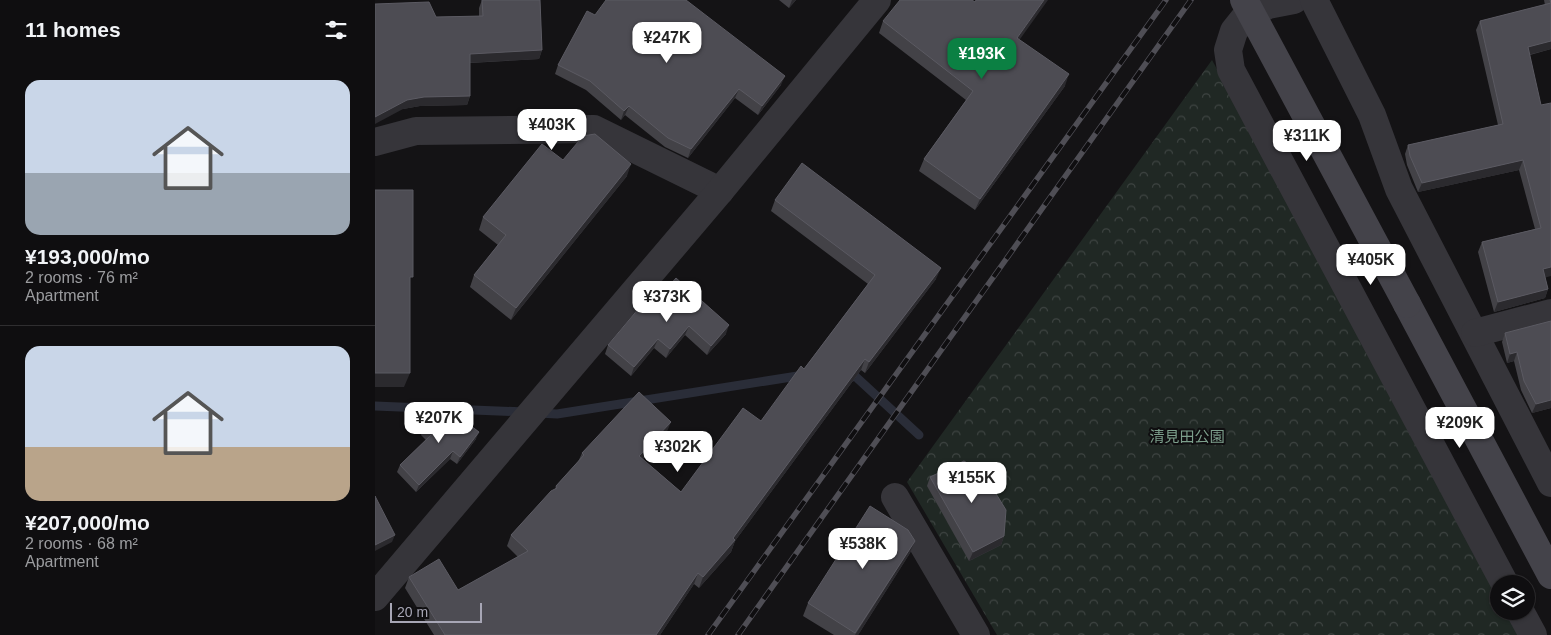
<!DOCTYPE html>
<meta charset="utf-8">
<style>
:root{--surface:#0f0e10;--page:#181719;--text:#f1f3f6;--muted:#9b9c9f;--line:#2f2e30;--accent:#0b8043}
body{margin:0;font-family:Arial,"Noto Sans JP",sans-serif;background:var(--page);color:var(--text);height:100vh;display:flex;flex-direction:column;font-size:19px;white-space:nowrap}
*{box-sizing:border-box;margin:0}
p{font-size:16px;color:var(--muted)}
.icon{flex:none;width:28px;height:28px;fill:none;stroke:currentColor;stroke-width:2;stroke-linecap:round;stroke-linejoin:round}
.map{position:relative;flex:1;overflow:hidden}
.details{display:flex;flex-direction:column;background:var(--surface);width:375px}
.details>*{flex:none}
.controls{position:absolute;left:1115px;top:575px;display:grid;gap:10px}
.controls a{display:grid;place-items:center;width:45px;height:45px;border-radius:50%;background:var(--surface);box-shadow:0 1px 4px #0004,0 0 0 1px var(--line);font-size:25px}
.scale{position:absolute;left:15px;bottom:12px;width:92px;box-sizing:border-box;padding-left:5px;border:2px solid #a7a6b5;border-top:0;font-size:14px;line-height:18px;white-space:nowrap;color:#a7a6b5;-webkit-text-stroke:4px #0f0e10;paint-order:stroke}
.price{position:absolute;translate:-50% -42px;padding:0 11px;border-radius:10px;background:#fff;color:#222;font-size:16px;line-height:32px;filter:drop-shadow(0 1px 2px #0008)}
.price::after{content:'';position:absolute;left:50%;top:30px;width:15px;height:11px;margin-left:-8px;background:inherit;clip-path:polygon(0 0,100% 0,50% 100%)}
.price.active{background:var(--accent);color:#fff}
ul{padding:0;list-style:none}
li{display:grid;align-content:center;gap:10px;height:265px;padding:0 25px}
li+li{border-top:1px solid var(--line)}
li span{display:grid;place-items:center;height:155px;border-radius:15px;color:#555}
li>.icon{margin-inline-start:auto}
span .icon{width:90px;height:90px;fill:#fffc;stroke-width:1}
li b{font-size:21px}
h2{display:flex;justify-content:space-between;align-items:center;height:60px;padding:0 25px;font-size:21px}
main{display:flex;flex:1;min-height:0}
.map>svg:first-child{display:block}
.forest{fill:url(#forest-crowns)}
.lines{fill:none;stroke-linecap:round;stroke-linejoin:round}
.stream{stroke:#2a2d38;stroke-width:9}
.street{stroke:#36353a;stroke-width:28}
.secondary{stroke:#44434a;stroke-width:28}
.rail-casing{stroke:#4f4e55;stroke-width:5.5}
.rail{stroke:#0f0e10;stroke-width:4;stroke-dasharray:11;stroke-linecap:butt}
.secondary-bridge{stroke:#44434a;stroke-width:28}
.wall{fill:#434247}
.shaded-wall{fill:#2b2a2e}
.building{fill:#4d4c53;stroke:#5b5a62}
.labels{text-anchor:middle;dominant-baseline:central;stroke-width:4;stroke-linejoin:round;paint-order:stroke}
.park-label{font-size:15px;fill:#7d9f8c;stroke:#0f0e10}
</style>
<main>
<section class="details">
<h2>11 homes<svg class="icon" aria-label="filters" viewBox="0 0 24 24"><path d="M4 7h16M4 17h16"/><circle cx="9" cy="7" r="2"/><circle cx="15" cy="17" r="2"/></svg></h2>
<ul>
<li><span style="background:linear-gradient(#c9d6e8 60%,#9aa5b1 0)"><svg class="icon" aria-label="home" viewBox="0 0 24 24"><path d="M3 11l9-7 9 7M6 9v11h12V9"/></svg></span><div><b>¥193,000/mo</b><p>2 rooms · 76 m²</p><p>Apartment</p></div></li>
<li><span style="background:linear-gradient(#c9d6e8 65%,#b9a48a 0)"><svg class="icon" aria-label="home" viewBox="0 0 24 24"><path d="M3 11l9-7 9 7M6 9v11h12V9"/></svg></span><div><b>¥207,000/mo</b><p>2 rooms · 68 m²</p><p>Apartment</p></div></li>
</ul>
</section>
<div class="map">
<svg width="1176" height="635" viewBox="0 0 1176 635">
<defs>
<pattern id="forest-crowns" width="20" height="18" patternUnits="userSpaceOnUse" patternTransform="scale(1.25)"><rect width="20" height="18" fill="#202824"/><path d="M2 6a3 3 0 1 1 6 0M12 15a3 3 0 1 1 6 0" fill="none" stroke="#3e4442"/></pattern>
</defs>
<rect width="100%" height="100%" fill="#141315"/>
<polygon class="forest" points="837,60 1124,593 1124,611 1133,611 1146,635 622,635 532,482"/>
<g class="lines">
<g class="stream">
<polyline points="469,376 481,377 544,435"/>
<polyline points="0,406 150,412"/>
<polyline points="163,413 182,414 429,375"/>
</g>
<g class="street">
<polyline points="919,0 893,5 871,16 859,31 853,50 856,70 1130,584"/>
<polyline points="939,0 997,115 1024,189 1176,483"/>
<polyline points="0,142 41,131 219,129 345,191"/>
<polyline points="1100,333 1176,313"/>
<polyline points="520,497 601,635"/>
<polyline points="0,597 345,191 502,0"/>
<polyline points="1145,611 1158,635"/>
</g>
<polyline class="secondary" points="1032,304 1176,575"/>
<defs>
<g id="rail">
<polyline points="333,635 791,0"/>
<polyline points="363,635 816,0"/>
</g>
</defs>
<use href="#rail" class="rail-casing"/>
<use href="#rail" class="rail"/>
<polyline class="secondary-bridge" points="869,0 1032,304"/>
</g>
<g class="wall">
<polygon points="107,0 165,0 167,50 164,59 95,63 95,96 92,105 45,106 28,109 61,17 104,16 104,8"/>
<polygon points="404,0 421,0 414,8"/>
<polygon points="1169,0 1176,0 1176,49 1155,55 1170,277 1173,289 1170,298 1119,312 1103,252 1107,242 1160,229 1144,170 1043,192 1032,165 1030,154 1033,145 1123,125 1101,30 1105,21 1170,5"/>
<polygon points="220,15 406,85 383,115 360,98 313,158 290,147 250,115 246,120 211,90 180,74 183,65"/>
<polygon points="508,21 645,40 690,86 600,210 544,171 549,159 591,100 504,33"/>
<polygon points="188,160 252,176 136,320 95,287 99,275 123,245 104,230 108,217"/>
<polygon points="400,200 561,279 490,373 486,370 360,541 356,552 324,588 319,584 285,635 59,635 30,588 34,577 83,590 143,557 132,546 136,535 180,489 181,486 203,462 207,453 291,434 268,459 306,492 386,421 429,369 493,284 396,211"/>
<polygon points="276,306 351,334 332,355 310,335 291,358 279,348 256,376 230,354 233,345"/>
<polygon points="1130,333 1176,408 1157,413 1146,390 1139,361 1132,363 1127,342"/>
<polygon points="48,428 101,439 82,464 75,459 41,492 22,472 25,465 51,440 46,435"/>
<polygon points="555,477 629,536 626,545 594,561 552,486"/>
<polygon points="540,541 535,553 483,635 459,635 428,616 433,603"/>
</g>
<g class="shaded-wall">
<polygon points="417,0 421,0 414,8"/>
<polygon points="669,0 673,0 638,49 642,38"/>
<polygon points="1176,41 1176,49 1149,56 1153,47"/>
<polygon points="167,50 164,59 91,63 95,54"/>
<polygon points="694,74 690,86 600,210 605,199"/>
<polygon points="410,76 406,85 383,115 387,106"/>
<polygon points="364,89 360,98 313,158 316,149"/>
<polygon points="95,96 92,105 45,106 28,109 0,124 0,117 32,100 49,97"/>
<polygon points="254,106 250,115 246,120 249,111"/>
<polygon points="1148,160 1144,170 1043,192 1047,183"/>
<polygon points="256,164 252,176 136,320 141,308"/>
<polygon points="1176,267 1176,276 1165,279 1168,269"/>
<polygon points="566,268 561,279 490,373 494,362"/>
<polygon points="1173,289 1170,298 1119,312 1123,302"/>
<polygon points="354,325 351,334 332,355 336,346"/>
<polygon points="314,326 310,335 291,358 295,349"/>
<polygon points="283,339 279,348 256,376 259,367"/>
<polygon points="1142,352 1139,361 1132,363 1135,354"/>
<polygon points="490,359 486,370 360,541 356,552 324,588 328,577 358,538"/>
<polygon points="0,373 35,373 29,387 0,387"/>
<polygon points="1176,400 1176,408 1157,413 1161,404"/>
<polygon points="296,422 291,434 260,467 264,456"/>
<polygon points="104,432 101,439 82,464 85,457"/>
<polygon points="78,451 75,459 41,492 44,485"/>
<polygon points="20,535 17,542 0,551 0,545"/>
<polygon points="629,536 626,545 594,561 598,552"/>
<polygon points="540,541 535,553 483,635 480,635"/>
<polygon points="323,573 319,584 285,635 281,635"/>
</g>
<g class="building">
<polygon points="107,0 165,0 167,50 95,54 95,96 49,97 32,100 0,117 0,4 54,2 61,17 108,16"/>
<polygon points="231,0 311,0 410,76 387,106 364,89 316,149 293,138 254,106 249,111 215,81 183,65 212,11 220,15"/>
<polygon points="525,0 597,0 600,2 601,0 669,0 642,38 694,74 605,199 549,159 598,91 508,21"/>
<polygon points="1175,0 1176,0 1176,41 1153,47 1166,105 1176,103 1176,267 1168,269 1173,289 1123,302 1107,242 1166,228 1148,160 1047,183 1035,156 1033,145 1128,124 1105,21 1176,3"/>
<polygon points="220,134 256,164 141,308 99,275 131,235 108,217 167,144 188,160 208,136"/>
<polygon points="427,163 566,268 494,362 490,359 358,538 360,540 328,577 323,573 281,635 70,635 34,577 64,559 83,590 153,551 136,535 176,491 182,488 181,486 209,455 207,453 264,392 296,422 264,456 306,492 368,408 386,421 426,366 429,369 500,275 400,200"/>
<polygon points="0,190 38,190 38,277 35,277 35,373 0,373"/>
<polygon points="301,278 354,325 336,346 314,326 295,349 283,339 259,367 233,345 270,301 276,306"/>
<polygon points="1176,321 1176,400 1161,404 1149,381 1142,352 1135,354 1130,333"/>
<polygon points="67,404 104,432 85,457 78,451 44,485 25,465 57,434 48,428"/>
<polygon points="589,461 609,474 631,510 629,536 598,552 555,477"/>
<polygon points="0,496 20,535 0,545"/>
<polygon points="495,506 533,530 540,541 480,633 433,603"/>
</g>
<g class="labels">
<g class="park-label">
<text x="812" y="436">清見田公園</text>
</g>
</g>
</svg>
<div class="controls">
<a><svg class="icon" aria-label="layers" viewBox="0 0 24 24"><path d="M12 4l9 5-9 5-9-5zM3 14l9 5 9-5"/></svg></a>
</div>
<div class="scale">20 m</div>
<b class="price" style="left:292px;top:64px">¥247K</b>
<b class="price active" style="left:607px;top:80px">¥193K</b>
<b class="price" style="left:177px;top:151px">¥403K</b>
<b class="price" style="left:932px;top:162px">¥311K</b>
<b class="price" style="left:996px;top:286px">¥405K</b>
<b class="price" style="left:292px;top:323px">¥373K</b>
<b class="price" style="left:64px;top:444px">¥207K</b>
<b class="price" style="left:1085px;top:449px">¥209K</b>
<b class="price" style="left:303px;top:473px">¥302K</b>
<b class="price" style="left:597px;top:504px">¥155K</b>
<b class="price" style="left:488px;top:570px">¥538K</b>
</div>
</main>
